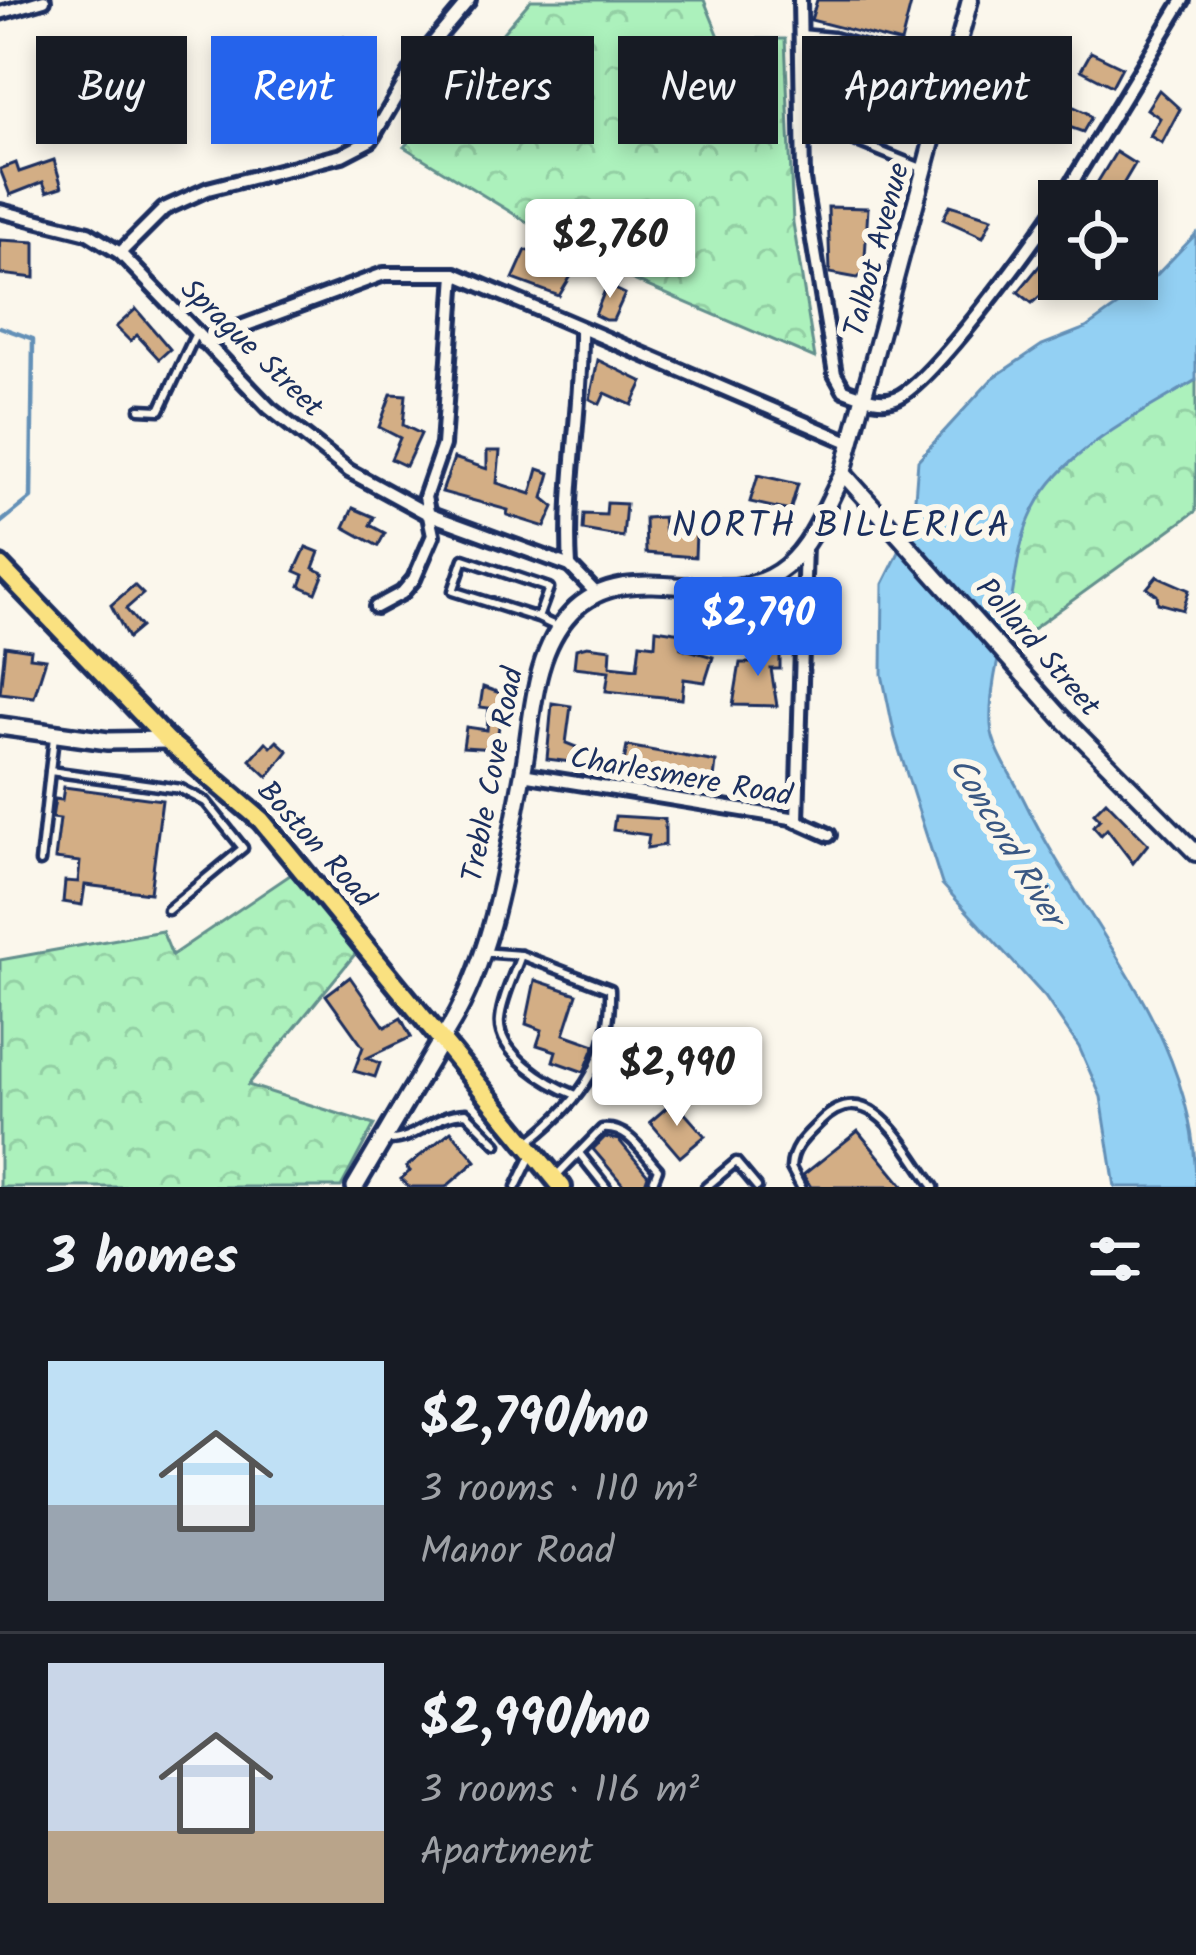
<!DOCTYPE html>
<meta charset="utf-8">
<style>
:root{--surface:#171b24;--page:#20242c;--text:#f1f3f6;--muted:#9ea1a6;--line:#363941;--accent:#2563eb}
body{margin:0;font-family:Kalam,sans-serif;background:var(--page);color:var(--text);height:100vh;display:flex;flex-direction:column;font-size:45px;white-space:nowrap}
*{box-sizing:border-box;margin:0}
p{font-size:39px;color:var(--muted)}
.icon{flex:none;width:66px;height:66px;fill:none;stroke:currentColor;stroke-width:2;stroke-linecap:round;stroke-linejoin:round}
.map{position:relative;height:1187px;overflow:hidden}
.details{display:flex;flex-direction:column;background:var(--surface);flex:1}
.details>*{flex:none}
.top-card{position:absolute;left:36px;top:36px;width:1125px;height:108px;display:flex;gap:24px}
.tools{position:absolute;left:1038px;top:180px;display:grid;gap:24px}
.tools a{display:grid;place-items:center;width:120px;height:120px;border-radius:0px;background:var(--surface);box-shadow:0 6px 18px #0003;font-size:60px}
.price{position:absolute;translate:-50% -102px;padding:0 27px;border-radius:12px;background:#fff;color:#222;font-size:39px;line-height:78px;filter:drop-shadow(0 3px 6px #0008)}
.price::after{content:'';position:absolute;left:50%;top:72px;width:36px;height:27px;margin-left:-18px;background:inherit;clip-path:polygon(0 0,100% 0,50% 100%)}
.price.on{background:var(--accent);color:#fff}
ul{padding:0;list-style:none}
li{display:flex;align-items:center;gap:36px;height:300px;padding:0 48px}
li+li{border-top:3px solid var(--line)}
li span{display:grid;place-items:center;flex:none;width:336px;height:240px;border-radius:0px;color:#555}
li>.icon{margin-inline-start:auto}
span .icon{width:144px;height:144px;fill:#fffc;stroke-width:1}
li b{font-size:51px}
h2{display:flex;justify-content:space-between;align-items:center;height:144px;padding:0 48px;font-size:51px}
.pill{padding:0 42px;border-radius:0px;background:var(--surface);box-shadow:0 6px 18px #0003;font-size:42px;line-height:108px}
.pill.on{background:var(--accent);color:#fff}
.map>svg:first-child{display:block}
.park{fill:url(#park-crowns);stroke:#64908d;stroke-width:3}
.water{fill:#93d0f3;stroke:#6390b7;stroke-width:3}
.lines{fill:none;stroke-linecap:round;stroke-linejoin:round}
.stream{stroke:#6390b7;stroke-width:4.5}
.building{fill:#d3ae85;stroke:#1b2f5e;stroke-width:3}
.service-casing{stroke:#1b2f5e;stroke-width:15}
.minor-casing{stroke:#1b2f5e;stroke-width:20}
.tertiary-casing{stroke:#1b2f5e;stroke-width:22}
.secondary-casing{stroke:#1b2f5e;stroke-width:24}
.primary-casing{stroke:#1b2f5e;stroke-width:26}
.service{stroke:#fbf7ec;stroke-width:6}
.minor{stroke:#fbf7ec;stroke-width:10}
.tertiary{stroke:#fbf7ec;stroke-width:14}
.secondary{stroke:#fbf7ec;stroke-width:15}
.primary{stroke:#fae180;stroke-width:16}
.labels{text-anchor:middle;dominant-baseline:central;stroke-width:12;stroke-linejoin:round;paint-order:stroke}
.street-label{font-size:30px;fill:#1b2f5e;stroke:#fbf7ec}
.water-label{font-size:33px;font-style:italic;fill:#395783;stroke:#fbf7ec}
.quarter-label{font-size:36px;letter-spacing:3px;fill:#1b2f5e;stroke:#fbf7ec}
</style>
<div class="map">
<svg width="1196" height="1187" viewBox="0 0 1196 1187">
<defs>
<pattern id="park-crowns" width="20" height="18" patternUnits="userSpaceOnUse" patternTransform="scale(3)"><rect width="20" height="18" fill="#acf1bc"/><path d="M2 6a3 3 0 1 1 6 0M12 15a3 3 0 1 1 6 0" fill="none" stroke="#93cfa4"/></pattern>
</defs>
<rect width="100%" height="100%" fill="#fbf7ec"/>
<filter id="ink" filterUnits="userSpaceOnUse"><feTurbulence type="fractalNoise" baseFrequency=".00833" numOctaves="2"/><feDisplacementMap in="SourceGraphic" scale="24" xChannelSelector="R" yChannelSelector="G"/><feConvolveMatrix kernelMatrix="1 2 1 2 8 2 1 2 1" color-interpolation-filters="sRGB"/></filter>
<g filter="url(#ink)">
<g class="park">
<polygon points="531,0 704,0 720,39 785,39 793,223 815,358 596,264 404,147"/>
<path d="M1196 380V511L1015 642 1005 630C1013 594 1016 554 1028 521 1053 453 1138 415 1196 380Z"/>
<polygon points="293,873 356,953 248,1085 374,1125 341,1187 0,1187 0,960 162,931 172,955"/>
</g>
<path class="water" d="M1196 234V380C1138 416 1057 452 1030 518 1018 545 1016 579 1010 607 1002 645 989 686 991 725 992 748 1014 779 1024 800 1088 932 1196 1032 1196 1187H1115L1101 1097 1079 1047 1045 997 942 884 895 737 882 674 883 584 913 524 918 460 993 378 1042 345 1086 328 1147 285Z"/>
<g class="lines">
<polyline class="stream" points="0,327 33,339 31,498 0,523"/>
</g>
<g class="building">
<polygon points="817,0 912,0 901,43 811,20"/>
<polygon points="344,37 361,53 332,86 314,68 324,57 318,51 330,39 336,45"/>
<polygon points="1091,52 1122,67 1112,86 1081,70"/>
<polygon points="1159,90 1180,109 1162,143 1150,136 1160,118 1147,109"/>
<polygon points="1059,100 1087,113 1091,118 1083,132 1061,124 1052,138 1044,132"/>
<polygon points="1116,152 1135,164 1113,201 1086,201"/>
<polygon points="54,160 62,187 47,192 43,182 10,195 0,169 16,163 19,172"/>
<polygon points="950,205 992,218 983,237 943,219"/>
<polygon points="828,207 868,208 864,274 857,278 830,273"/>
<polygon points="0,240 35,242 35,278 0,274"/>
<polygon points="1059,242 1059,279 1032,303 1018,292"/>
<polygon points="526,250 574,271 559,296 513,279"/>
<polygon points="611,275 620,281 615,289 625,294 613,320 605,320 595,315"/>
<polygon points="136,309 170,349 159,359 137,335 130,341 116,327"/>
<polygon points="598,360 643,382 632,405 605,393 600,404 590,399"/>
<polygon points="391,394 406,395 403,425 421,434 406,466 391,459 400,438 379,427"/>
<polygon points="487,451 500,451 497,483 531,494 538,469 550,473 543,498 554,507 545,527 507,515 508,510 442,492 454,458 487,469"/>
<polygon points="758,475 798,484 790,511 750,502"/>
<polygon points="607,503 626,504 623,537 583,530 584,514 606,515"/>
<polygon points="353,508 374,517 370,525 385,533 378,546 344,527"/>
<polygon points="663,517 665,534 696,532 695,557 646,553 645,518"/>
<polygon points="306,547 319,552 313,568 324,573 316,593 300,586 304,575 295,571"/>
<polygon points="1157,576 1189,590 1183,610 1158,603 1157,595 1147,588"/>
<polygon points="134,585 143,594 126,609 141,627 128,638 111,605"/>
<polygon points="656,629 682,633 681,648 713,657 705,682 684,679 682,699 606,691 609,671 574,667 576,649 587,646 611,649 610,666 637,669 640,643 655,645"/>
<polygon points="5,646 31,650 30,657 46,659 34,697 0,693"/>
<polygon points="762,647 780,648 780,669 771,669 777,706 733,705 740,663 754,663 754,648"/>
<polygon points="483,687 503,694 496,749 463,747 466,727 487,730 489,708 480,707"/>
<polygon points="552,703 571,706 566,743 581,749 579,763 547,759"/>
<polygon points="277,741 288,751 268,777 250,760 266,742 271,747"/>
<polygon points="627,746 716,762 714,779 624,762"/>
<polygon points="64,787 162,800 150,893 85,885 82,905 63,902 65,881 78,882 80,862 55,859 60,819 52,818 55,799 62,800"/>
<polygon points="1106,801 1148,844 1133,863 1107,829 1101,835 1093,826 1100,819 1094,813"/>
<polygon points="615,816 665,819 665,845 647,848 649,835 613,830"/>
<polygon points="350,977 385,1027 401,1018 411,1037 367,1058 380,1063 375,1077 354,1071 363,1047 326,995"/>
<polygon points="535,980 577,994 564,1034 595,1045 584,1072 553,1061 556,1051 537,1045 542,1030 526,1024"/>
<polygon points="674,1101 705,1136 680,1157 650,1122"/>
<polygon points="451,1131 476,1161 446,1187 409,1187 401,1179 410,1171 406,1167"/>
<polygon points="858,1131 904,1187 811,1187 803,1175"/>
<polygon points="605,1137 619,1140 648,1175 644,1187 625,1187 593,1149"/>
</g>
<g class="lines">
<defs>
<g id="service">
<polyline points="801,34 833,37 949,70"/>
<polyline points="802,56 837,76 845,137 924,169"/>
<polyline points="140,409 160,410 196,333"/>
<polyline points="538,618 453,591 464,559 549,588 538,618 555,626"/>
<polyline points="54,737 50,771 181,789 206,802 243,848 168,910"/>
<polyline points="40,862 50,771"/>
<path d="M481 952 521 955 610 989C612 1057 582 1100 531 1140"/>
<path d="M521 955C514 975 502 998 500 1019 496 1054 550 1085 576 1095"/>
<path d="M389 1140C417 1140 432 1114 466 1113L497 1144"/>
<polyline points="579,1153 606,1187"/>
<path d="M557 1175 602 1129C628 1126 642 1152 658 1169L651 1187"/>
<polyline points="516,1187 532,1154"/>
<polyline points="706,1187 736,1162 757,1187"/>
<path d="M801 1187 791 1168C792 1147 806 1136 820 1122 870 1072 906 1150 934 1187"/>
</g>
<g id="minor">
<path d="M800 0 803 180 835 374 844 390C861 396 881 405 898 397 934 380 1034 242 1059 204"/>
<polyline points="0,13 44,0"/>
<polyline points="1061,201 1183,0"/>
<polyline points="0,211 88,233 120,253 269,408 349,471 428,514 570,566 596,593"/>
<polyline points="120,253 164,209 208,189 342,155 371,140 416,63 469,0"/>
<polyline points="203,341 384,274 455,274 849,442"/>
<path d="M570 566C565 487 582 409 581 329"/>
<polyline points="376,607 402,593 414,579 433,535 425,497 443,445 455,274"/>
<polyline points="522,774 791,818 829,835"/>
<polyline points="797,821 805,544"/>
</g>
<g id="tertiary">
<polyline points="843,473 1061,717 1196,853"/>
<path d="M444 1036C494 958 507 857 524 767 533 715 533 653 571 613 631 550 724 619 786 566 813 543 827 504 843 473L970 0"/>
</g>
<g id="secondary">
<polyline points="0,726 108,741 167,740"/>
<polyline points="355,1187 444,1036"/>
</g>
<polyline id="primary" points="0,566 167,740 261,820 562,1187"/>
</defs>
<use href="#service" class="service-casing"/>
<use href="#minor" class="minor-casing"/>
<use href="#tertiary" class="tertiary-casing"/>
<use href="#secondary" class="secondary-casing"/>
<use href="#primary" class="primary-casing"/>
<use href="#service" class="service"/>
<use href="#minor" class="minor"/>
<use href="#tertiary" class="tertiary"/>
<use href="#secondary" class="secondary"/>
<use href="#primary" class="primary"/>
</g>
</g>
<g class="labels">
<g class="street-label">
<text transform="translate(878 250) rotate(-75)">Talbot Avenue</text>
<text transform="translate(251 349) rotate(44)">Sprague Street</text>
<text transform="translate(1037 648) rotate(49)">Pollard Street</text>
<text transform="translate(494 775) rotate(-79)">Treble Cove Road</text>
<text transform="translate(681 778) rotate(10)">Charlesmere Road</text>
<text transform="translate(315 845) rotate(48)">Boston Road</text>
</g>
<g class="water-label">
<text transform="translate(1005 842) rotate(59)">Concord River</text>
</g>
<g class="quarter-label">
<text x="842" y="527">NORTH BILLERICA</text>
</g>
</g>
</svg>
<div class="tools">
<a><svg class="icon" aria-label="locate" viewBox="0 0 24 24"><circle cx="12" cy="12" r="6"/><path d="M12 2v4M12 18v4M2 12h4M18 12h4"/></svg></a>
</div>
<b class="price" style="left:610px;top:301px">$2,760</b>
<b class="price on" style="left:758px;top:679px">$2,790</b>
<b class="price" style="left:677px;top:1129px">$2,990</b>
<div class="top-card">
<a class="pill">Buy</a>
<a class="pill on">Rent</a>
<a class="pill">Filters</a>
<a class="pill">New</a>
<a class="pill">Apartment</a>
</div>
</div>
<section class="details">
<h2>3 homes<svg class="icon" aria-label="filters" viewBox="0 0 24 24"><path d="M4 7h16M4 17h16"/><circle cx="9" cy="7" r="2"/><circle cx="15" cy="17" r="2"/></svg></h2>
<ul>
<li><span style="background:linear-gradient(#bfe0f5 60%,#9aa5b1 0)"><svg class="icon" aria-label="home" viewBox="0 0 24 24"><path d="M3 11l9-7 9 7M6 9v11h12V9"/></svg></span><div><b>$2,790/mo</b><p>3 rooms · 110 m²</p><p>Manor Road</p></div></li>
<li><span style="background:linear-gradient(#c9d6e8 70%,#b9a48a 0)"><svg class="icon" aria-label="home" viewBox="0 0 24 24"><path d="M3 11l9-7 9 7M6 9v11h12V9"/></svg></span><div><b>$2,990/mo</b><p>3 rooms · 116 m²</p><p>Apartment</p></div></li>
</ul>
</section>
